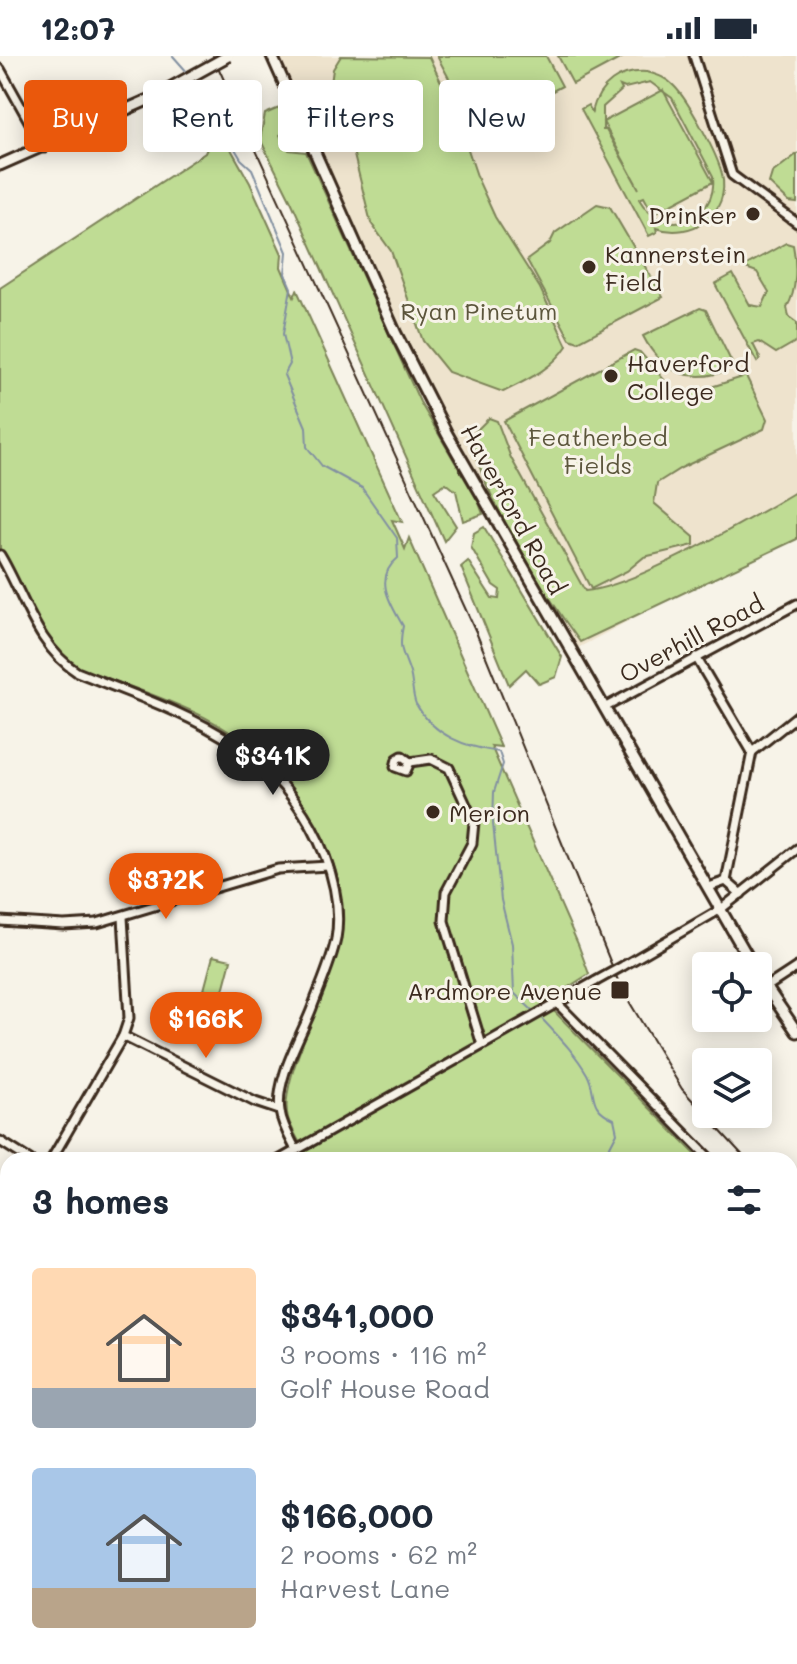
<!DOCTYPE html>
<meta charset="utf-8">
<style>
:root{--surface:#fff;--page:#f6f6f7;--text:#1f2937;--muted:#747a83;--accent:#ea580c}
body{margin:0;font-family:Mali,sans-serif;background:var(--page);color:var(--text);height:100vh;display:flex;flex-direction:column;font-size:30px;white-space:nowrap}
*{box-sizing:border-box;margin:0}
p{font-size:26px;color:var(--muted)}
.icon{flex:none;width:44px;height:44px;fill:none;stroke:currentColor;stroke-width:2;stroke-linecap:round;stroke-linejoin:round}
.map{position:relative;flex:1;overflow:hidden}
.drawer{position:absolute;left:0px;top:1096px;width:798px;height:512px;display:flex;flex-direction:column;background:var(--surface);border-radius:24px 24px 0 0;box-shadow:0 4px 20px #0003}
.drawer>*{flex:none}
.guide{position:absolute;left:24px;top:24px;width:750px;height:72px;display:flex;gap:16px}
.controls{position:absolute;left:692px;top:896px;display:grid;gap:16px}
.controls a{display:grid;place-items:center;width:80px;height:80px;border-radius:8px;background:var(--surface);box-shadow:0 4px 20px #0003;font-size:40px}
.price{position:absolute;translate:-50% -68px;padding:0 18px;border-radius:28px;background:var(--accent);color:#fff;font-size:26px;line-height:52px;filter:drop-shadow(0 2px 4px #0008)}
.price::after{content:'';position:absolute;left:50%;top:48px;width:24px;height:18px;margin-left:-12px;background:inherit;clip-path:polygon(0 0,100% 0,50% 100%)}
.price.current{background:#222;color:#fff}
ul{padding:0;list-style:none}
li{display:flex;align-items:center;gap:24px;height:200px;padding:0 32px}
li span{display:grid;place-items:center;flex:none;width:224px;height:160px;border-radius:8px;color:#555}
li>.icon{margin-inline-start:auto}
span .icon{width:96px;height:96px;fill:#fffc;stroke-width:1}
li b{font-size:34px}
h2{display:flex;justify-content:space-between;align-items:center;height:96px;padding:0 32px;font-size:34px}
.pill{padding:0 28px;border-radius:8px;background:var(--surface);box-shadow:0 4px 20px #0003;font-size:28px;line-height:72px}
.pill.current{background:var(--accent);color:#fff}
.status{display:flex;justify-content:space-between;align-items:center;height:56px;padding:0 40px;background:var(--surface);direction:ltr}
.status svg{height:22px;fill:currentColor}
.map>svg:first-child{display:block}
.built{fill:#eee3cd}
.green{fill:#bfdc94;stroke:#7d8359;stroke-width:2;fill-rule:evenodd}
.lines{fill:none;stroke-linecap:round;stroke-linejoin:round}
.stream{stroke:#8290a1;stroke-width:2}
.minor-casing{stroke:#3b2a1e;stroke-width:13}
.major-casing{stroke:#3b2a1e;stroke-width:15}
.minor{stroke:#f7f3e8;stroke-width:7}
.major{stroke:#f7f3e8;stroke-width:9}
.tram{stroke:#3b2a1e;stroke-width:2}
.minor-bridge-casing{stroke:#3b2a1e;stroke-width:13;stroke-linecap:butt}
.major-bridge-casing{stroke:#3b2a1e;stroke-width:15;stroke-linecap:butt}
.minor-bridge{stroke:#f7f3e8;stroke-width:7}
.major-bridge{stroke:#f7f3e8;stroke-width:9}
.poi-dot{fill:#3b2a1e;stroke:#f7f3e8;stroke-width:3}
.labels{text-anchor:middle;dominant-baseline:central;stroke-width:6;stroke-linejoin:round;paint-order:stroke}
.poi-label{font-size:24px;fill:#3b2a1e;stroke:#f7f3e8;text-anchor:start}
.park-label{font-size:24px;fill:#5c563c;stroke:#f7f3e8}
.street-label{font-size:24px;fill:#3b2a1e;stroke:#f7f3e8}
</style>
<div class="status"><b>12:07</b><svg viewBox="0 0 49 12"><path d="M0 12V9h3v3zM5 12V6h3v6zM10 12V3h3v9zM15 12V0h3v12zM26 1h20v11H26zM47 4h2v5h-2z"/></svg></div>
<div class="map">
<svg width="797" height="1608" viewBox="0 0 797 1608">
<rect width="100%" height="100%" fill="#f7f3e8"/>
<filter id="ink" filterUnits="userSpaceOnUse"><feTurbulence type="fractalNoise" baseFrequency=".0125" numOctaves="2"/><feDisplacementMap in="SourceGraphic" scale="16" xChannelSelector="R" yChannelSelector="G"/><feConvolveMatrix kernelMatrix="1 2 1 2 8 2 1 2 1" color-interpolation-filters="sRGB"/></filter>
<g filter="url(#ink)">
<polygon class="built" points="279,0 797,0 797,474 576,593 448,365 401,275"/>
<g class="green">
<path d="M341 0 429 1 455 55 479 126 495 161 540 232 567 290C552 313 527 324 503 336L448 316 423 285 391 195 371 167 352 91 337 63 330 35 333 13Z"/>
<polygon points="437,0 546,0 562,30 477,75"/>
<polygon points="558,0 625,0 573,28"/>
<path d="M647 16C658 19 667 22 674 30 689 45 717 98 722 118 731 158 692 184 656 172L657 176 649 180 581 53 588 49 592 56C599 28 620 14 647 16ZM650 26 672 42 713 120C718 166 662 184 639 143L644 141 653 158 713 126 663 34 603 66 639 133 606 74H603V51L622 34 620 30 625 32Z"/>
<path d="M204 45 250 127 282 198 281 211 294 241 297 234 402 466 392 464 405 493 409 482 501 691 491 690 578 888 589 918 545 946 701 1104H289L304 1095C299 1084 291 1073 288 1062 280 1034 307 979 317 951 327 922 341 889 341 857 341 776 274 697 204 661 165 641 121 628 79 612L54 592 0 493V232L205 97 209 88Z"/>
<polygon points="286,49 294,67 280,79 289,94 306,96 420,346 479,447 483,458 463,465 456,435 446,427 434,435 456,470 444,485 291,145 260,83 265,58"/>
<polygon points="797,98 797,147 789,146 769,127 772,117"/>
<polygon points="597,148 610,151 663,241 578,286 570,283 527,204 550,187 555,177"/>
<path d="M786 187 793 189C797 209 797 235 787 251L789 261 797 267V285L776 297 759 286 753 288 760 302 757 306 715 228 733 218 750 249 762 251 769 236 757 216 743 211Z"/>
<path d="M700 252 706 254 734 311C695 330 663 319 643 280Z"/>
<polygon points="634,294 640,296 679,341 746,320 767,363 764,373 681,412 657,427 654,447 694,481 694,489 644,501 627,515 591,533 504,365"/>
<path d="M489 362 497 365 511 402 585 535C635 531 750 463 797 435V483L580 586C543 535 482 440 471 380Z"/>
<polygon points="484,471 562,601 556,621 539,628 526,613 509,629 461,511 468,505 492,542 499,543 500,534 493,529 471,491 474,477"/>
<polygon points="213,900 231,904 222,938 204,934"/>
<polygon points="8,1267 8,1600 21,1600 0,1608 0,1272"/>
</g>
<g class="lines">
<g class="stream">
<polyline points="173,0 188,17"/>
<path d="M195 25 241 103 252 113 287 196 285 218 291 232 283 278 290 308 284 319 306 371 307 391 322 410 362 432 397 482 398 502C373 522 390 547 403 570 398 595 403 595 410 617 413 627 412 639 416 648 434 680 465 691 499 696L503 708 494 736 493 768 501 844 512 888 514 937 532 954"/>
<path d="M543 964C559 981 575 997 587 1018 598 1038 586 1050 614 1063L617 1077 603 1104"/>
<polyline points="790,1354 797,1364"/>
<polyline points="3,1473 8,1465"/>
</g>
<defs>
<g id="minor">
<polyline points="694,0 732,119 797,167"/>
<polyline points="0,13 44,92"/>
<path d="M0 499C24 539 37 591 77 616 180 657 281 686 325 800 335 827 341 854 336 883 331 907 320 930 312 952 301 981 275 1023 280 1055 282 1069 290 1082 296 1094"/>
<polyline points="696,601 752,696"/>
<polyline points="604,652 797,548"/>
<polyline points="410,706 406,715 395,711 397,703 402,700 410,706 431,703 449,712 474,766 472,787 446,836 444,865 482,989"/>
<polyline points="726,825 752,696 797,660"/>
<polyline points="709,831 726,825 741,838"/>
<polyline points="0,865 64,869 97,867 278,813 328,810"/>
<polyline points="623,910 721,853 797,793"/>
<polyline points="765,932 797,911"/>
<polyline points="557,947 711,1104"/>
<polyline points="123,980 255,1046 279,1054"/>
<polyline points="0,1085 30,1104"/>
<polyline points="51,1104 123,980 129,962 123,861"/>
<polyline points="279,1104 596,925"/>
<polyline points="790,1183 797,1190"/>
<polyline points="0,1263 8,1258"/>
<polyline points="790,1284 797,1277"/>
<polyline points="790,1465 797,1476"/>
<polyline points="790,1520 797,1515"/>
<polyline points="562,1600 567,1608"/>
<polyline points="715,1600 721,1608"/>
<polyline points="114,1608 128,1600"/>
<polyline points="320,1608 337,1600"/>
<polyline points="501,1608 513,1600"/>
<polyline points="651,1608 663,1600"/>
<polyline points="796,1608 797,1607"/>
</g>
<g id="major">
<polyline points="272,0 396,278 447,378 753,910"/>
<polyline points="0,109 150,43"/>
<polyline points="758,919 797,976"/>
</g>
</defs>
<use href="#minor" class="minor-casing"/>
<use href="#major" class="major-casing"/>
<use href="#minor" class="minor"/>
<use href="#major" class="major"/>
<g class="tram">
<polyline points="213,0 476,576 621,932 682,1033 747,1104"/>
<polyline points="790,1141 797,1146"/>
</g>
<defs>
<polyline id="minor-bridge" points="596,925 623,910"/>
<polyline id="major-bridge" points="150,43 228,0"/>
</defs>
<use href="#minor-bridge" class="minor-bridge-casing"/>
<use href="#major-bridge" class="major-bridge-casing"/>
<use href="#minor-bridge" class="minor-bridge"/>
<use href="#major-bridge" class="major-bridge"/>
</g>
</g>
<g class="poi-dot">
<circle cx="753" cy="158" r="8"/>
<circle cx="589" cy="211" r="8"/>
<circle cx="611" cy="320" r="8"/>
<circle cx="433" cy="756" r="8"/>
<rect x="610" y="924" width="20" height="20" rx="4"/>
</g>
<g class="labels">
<g class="poi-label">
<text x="737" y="158" text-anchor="end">Drinker</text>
<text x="605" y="197">Kannerstein<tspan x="605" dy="28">Field</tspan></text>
<text x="627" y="306">Haverford<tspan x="627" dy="28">College</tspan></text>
<text x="449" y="756">Merion</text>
<text x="602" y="934" text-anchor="end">Ardmore Avenue</text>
</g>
<g class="park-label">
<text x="479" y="254">Ryan Pinetum</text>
<text x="598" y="380">Featherbed<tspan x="598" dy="28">Fields</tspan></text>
</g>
<g class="street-label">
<text transform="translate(514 453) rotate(61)">Haverford Road</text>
<text transform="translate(691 582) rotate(-28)">Overhill Road</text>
</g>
</g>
</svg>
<div class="controls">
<a><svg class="icon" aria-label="locate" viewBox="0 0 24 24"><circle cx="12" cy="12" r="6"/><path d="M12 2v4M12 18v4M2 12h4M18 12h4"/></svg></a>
<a><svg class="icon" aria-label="layers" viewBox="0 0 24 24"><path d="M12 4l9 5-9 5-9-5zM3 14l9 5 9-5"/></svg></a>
</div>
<b class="price current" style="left:273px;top:741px">$341K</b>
<b class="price" style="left:166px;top:865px">$372K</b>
<b class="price" style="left:206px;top:1004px">$166K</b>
<div class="guide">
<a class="pill current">Buy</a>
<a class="pill">Rent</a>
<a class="pill">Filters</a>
<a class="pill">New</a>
</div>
<section class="drawer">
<h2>3 homes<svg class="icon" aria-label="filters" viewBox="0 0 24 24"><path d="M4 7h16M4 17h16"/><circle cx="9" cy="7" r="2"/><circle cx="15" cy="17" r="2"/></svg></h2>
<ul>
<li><span style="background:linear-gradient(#ffd9b3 75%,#9aa5b1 0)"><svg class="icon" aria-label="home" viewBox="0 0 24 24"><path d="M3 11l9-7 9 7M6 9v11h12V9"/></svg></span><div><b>$341,000</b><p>3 rooms · 116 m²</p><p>Golf House Road</p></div></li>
<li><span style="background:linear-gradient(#a9c7e8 75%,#b9a48a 0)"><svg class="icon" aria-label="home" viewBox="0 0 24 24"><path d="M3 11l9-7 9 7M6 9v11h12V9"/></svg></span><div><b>$166,000</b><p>2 rooms · 62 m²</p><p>Harvest Lane</p></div></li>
</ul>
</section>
</div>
